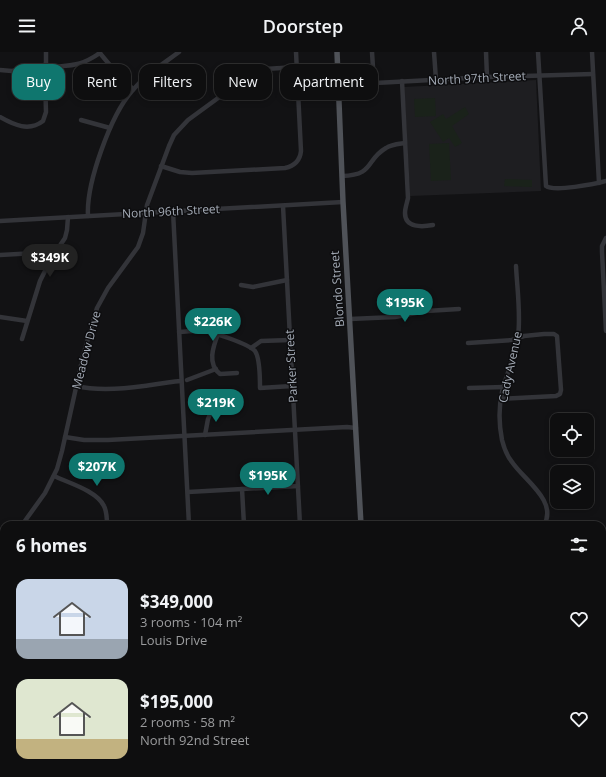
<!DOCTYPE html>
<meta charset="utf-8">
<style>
:root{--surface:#0e0e0f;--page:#1c1c1d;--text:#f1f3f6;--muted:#9b9c9e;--line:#2e2e2f;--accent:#0f766e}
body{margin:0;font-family:"Open Sans",sans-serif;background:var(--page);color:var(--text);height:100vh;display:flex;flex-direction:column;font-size:15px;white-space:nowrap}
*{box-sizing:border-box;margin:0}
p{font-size:13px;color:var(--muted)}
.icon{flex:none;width:22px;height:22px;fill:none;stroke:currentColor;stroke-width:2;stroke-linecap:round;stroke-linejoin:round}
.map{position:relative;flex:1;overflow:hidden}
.panel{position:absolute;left:0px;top:469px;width:606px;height:256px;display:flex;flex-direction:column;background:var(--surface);border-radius:12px 12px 0 0;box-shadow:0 2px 6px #0003,0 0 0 1px var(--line)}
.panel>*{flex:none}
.banner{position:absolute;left:12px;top:12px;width:400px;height:36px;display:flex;gap:8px}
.controls{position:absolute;left:550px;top:361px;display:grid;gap:8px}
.controls a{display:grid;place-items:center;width:44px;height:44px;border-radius:8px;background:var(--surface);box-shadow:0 2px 6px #0003,0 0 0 1px var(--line);font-size:20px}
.price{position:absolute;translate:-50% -34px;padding:0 9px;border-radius:14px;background:var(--accent);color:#fff;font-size:13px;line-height:26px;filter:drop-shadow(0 1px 2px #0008)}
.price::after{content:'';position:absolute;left:50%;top:24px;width:12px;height:9px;margin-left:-6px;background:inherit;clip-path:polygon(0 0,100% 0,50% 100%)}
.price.selected{background:#222;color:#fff}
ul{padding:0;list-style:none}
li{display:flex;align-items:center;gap:12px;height:100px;padding:0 16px}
li span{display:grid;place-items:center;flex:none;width:112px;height:80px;border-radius:12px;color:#555}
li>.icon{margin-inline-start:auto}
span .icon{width:48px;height:48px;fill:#fffc;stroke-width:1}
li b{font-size:17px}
h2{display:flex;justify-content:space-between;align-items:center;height:48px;padding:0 16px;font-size:17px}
.pill{padding:0 14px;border-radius:12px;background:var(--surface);box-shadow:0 2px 6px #0003,0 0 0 1px var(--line);font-size:14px;line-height:36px}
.pill.selected{background:var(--accent);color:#fff}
header{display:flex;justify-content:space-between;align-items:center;height:52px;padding:0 16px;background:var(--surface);font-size:18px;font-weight:600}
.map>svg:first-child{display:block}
.built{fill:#1e1e21}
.green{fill:#1a221a}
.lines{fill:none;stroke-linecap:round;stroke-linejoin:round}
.minor{stroke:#333439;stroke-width:4.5}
.major{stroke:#4f5258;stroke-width:5.5}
.labels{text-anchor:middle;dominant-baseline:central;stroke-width:3;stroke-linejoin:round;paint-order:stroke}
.street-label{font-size:12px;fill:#a3aab5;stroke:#0d0d0f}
</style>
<header><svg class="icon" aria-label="menu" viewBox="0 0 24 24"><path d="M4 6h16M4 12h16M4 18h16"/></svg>Doorstep<svg class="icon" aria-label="person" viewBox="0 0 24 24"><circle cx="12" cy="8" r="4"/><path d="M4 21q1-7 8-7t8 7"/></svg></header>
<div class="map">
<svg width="606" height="725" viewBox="0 0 606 725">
<rect width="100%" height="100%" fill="#121214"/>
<g class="built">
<polygon points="536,28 541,139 410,144 404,35"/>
<polygon points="602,542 606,542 606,582 602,583"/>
</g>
<g class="green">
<polygon points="435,46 436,64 415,65 414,47"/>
<polygon points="465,55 469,62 452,74 462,91 455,95 449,86 443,90 430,70 443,62 446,67"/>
<polygon points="449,91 451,128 431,129 429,92"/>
<polygon points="505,127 532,128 532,135 504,134"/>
</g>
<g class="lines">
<g class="minor">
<polyline points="99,0 114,18 133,37"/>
<polyline points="372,0 374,31"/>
<polyline points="434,0 436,28"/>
<polyline points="486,0 487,25"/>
<path d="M538 0 546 134C554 140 595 132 606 129"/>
<polyline points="592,0 599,131"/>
<path d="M52 15C74 13 81 14 100 1"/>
<polyline points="0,18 12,19 44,14 46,11 46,0"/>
<path d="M402 29 408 146C407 151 405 156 405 161 405 176 422 175 433 173"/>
<polyline points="338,33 487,25 593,22"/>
<path d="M0 65C14 73 29 80 43 69L46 60 45 26"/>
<polyline points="81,68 110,76"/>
<path d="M161 114 180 120 192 121 285 116C294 114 300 109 301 99L296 0"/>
<path d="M342 124C375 123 365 108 386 96 392 92 398 92 405 91"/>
<polyline points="283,154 300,473"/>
<polyline points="173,159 189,473"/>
<path d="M88 164C86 131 111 63 132 39 145 23 163 12 179 0"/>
<polyline points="0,169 343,150"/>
<polyline points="606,186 602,194 602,200 606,279"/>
<polyline points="0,203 36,201 51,207"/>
<path d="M516 214C517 235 521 263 518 284 515 303 507 321 502 340 499 354 499 373 502 388 504 396 507 404 512 410 524 428 558 449 544 473"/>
<polyline points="241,233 253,235 287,228"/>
<polyline points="0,265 27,269"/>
<polyline points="350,267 395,265 426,259 459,257"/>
<path d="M179 280C187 280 195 278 203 279 213 280 249 292 255 299 260 306 260 327 260 336L292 334"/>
<path d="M218 282C213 295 207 312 220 322L237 321"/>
<polyline points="22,287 40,229 51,207 65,186 67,178 68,165"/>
<polyline points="468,291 512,288 524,284 544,282 554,282 557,284 561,338 560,342 556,344 501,347"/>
<polyline points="251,296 261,289 290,288"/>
<polyline points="187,328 216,317"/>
<path d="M76 334C98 339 122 337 144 334 157 332 169 330 181 329"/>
<polyline points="469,336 504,335"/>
<polyline points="205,383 208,367 213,355 212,352 214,349 217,350 218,354 213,355"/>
<polyline points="65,385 84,388 108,388 347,375 356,376"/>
<path d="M54 424C69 431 97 439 104 454 107 460 107 467 107 473"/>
<polyline points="242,437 244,473"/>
<polyline points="188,440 298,434"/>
<polyline points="22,473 45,441 57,417 62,399 83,304 97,256 108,236 138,195 143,181 147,153 169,94 174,83 188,68 251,22 265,17 297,15"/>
<polyline points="602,627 606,623"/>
<polyline points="0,694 4,700"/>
<polyline points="602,706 603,725"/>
<polyline points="18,721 21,725"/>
<polyline points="90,721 90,725"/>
<polyline points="146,721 146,725"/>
<polyline points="203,721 203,725"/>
<polyline points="260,721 260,725"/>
<polyline points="317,721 317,725"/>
<polyline points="489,721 489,725"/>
</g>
<g class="major">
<polyline points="337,0 343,150 361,473"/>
<polyline points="602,586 606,585"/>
<polyline points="602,593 606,593"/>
<polyline points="0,619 4,619"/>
<polyline points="0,626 4,626"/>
<polyline points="374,721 375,725"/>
</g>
</g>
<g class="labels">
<g class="street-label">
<text transform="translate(477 26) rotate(-3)">North 97th Street</text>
<text transform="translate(171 159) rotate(-3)">North 96th Street</text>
<text transform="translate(337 237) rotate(-94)">Blondo Street</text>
<text transform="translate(86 298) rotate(-75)">Meadow Drive</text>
<text transform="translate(291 314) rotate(-93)">Parker Street</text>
<text transform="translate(510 315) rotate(-78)">Cady Avenue</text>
</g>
</g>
</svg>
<div class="controls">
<a><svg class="icon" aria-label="locate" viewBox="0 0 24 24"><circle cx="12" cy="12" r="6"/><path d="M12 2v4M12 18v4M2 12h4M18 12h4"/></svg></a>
<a><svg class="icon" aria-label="layers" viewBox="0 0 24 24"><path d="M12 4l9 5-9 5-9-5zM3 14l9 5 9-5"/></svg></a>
</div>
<b class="price selected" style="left:50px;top:226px">$349K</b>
<b class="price" style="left:405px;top:271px">$195K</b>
<b class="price" style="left:213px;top:290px">$226K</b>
<b class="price" style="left:216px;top:371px">$219K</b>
<b class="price" style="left:97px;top:435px">$207K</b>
<b class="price" style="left:268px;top:444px">$195K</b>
<div class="banner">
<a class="pill selected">Buy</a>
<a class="pill">Rent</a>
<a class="pill">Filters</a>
<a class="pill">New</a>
<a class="pill">Apartment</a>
</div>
<section class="panel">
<h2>6 homes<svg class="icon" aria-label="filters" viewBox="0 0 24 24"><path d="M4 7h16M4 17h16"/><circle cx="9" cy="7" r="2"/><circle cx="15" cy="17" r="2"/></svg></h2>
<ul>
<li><span style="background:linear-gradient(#c9d6e8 75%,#9aa5b1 0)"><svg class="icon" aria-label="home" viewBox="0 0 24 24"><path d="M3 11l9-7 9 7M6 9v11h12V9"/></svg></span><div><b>$349,000</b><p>3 rooms · 104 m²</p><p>Louis Drive</p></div><svg class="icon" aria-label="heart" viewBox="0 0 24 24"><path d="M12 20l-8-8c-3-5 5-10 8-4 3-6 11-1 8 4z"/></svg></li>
<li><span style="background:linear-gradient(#dfe7d0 75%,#c2b280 0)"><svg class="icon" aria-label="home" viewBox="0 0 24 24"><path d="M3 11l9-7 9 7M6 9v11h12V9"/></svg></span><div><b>$195,000</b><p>2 rooms · 58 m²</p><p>North 92nd Street</p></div><svg class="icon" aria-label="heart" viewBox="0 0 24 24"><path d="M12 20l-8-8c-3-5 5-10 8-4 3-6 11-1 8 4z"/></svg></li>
</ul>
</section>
</div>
